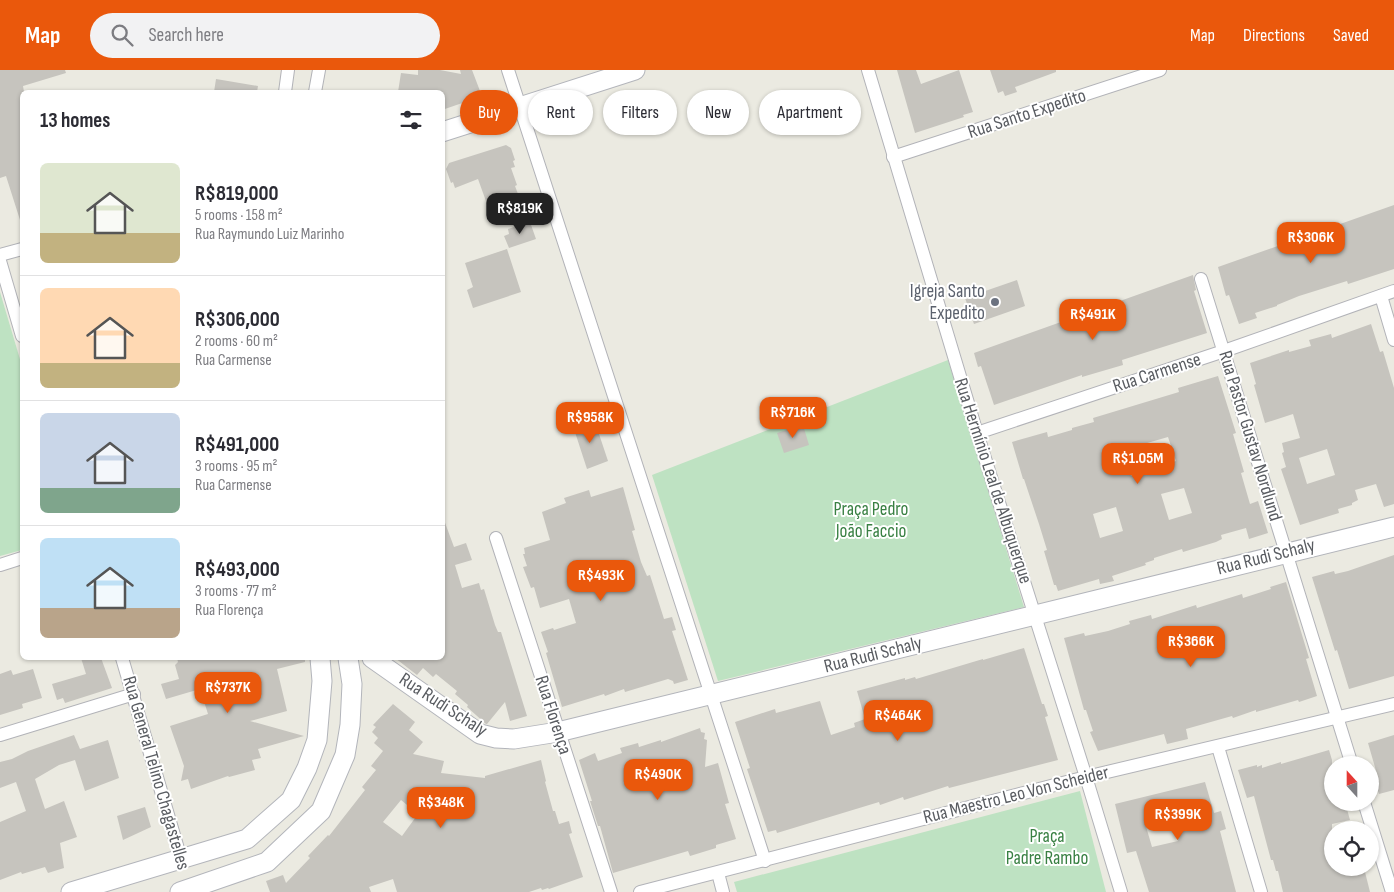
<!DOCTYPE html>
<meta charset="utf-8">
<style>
:root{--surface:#fff;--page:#f2f2f3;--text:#2b2b33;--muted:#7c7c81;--line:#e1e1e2;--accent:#ea580c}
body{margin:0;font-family:"Sofia Sans Condensed",sans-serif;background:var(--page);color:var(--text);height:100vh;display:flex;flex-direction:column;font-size:19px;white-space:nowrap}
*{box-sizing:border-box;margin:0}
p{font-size:16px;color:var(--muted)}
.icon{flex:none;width:28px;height:28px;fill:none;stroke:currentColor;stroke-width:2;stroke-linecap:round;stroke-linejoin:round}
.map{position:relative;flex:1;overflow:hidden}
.details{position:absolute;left:20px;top:20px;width:425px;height:570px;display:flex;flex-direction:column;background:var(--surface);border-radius:8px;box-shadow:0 1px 4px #0004}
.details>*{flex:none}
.hud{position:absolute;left:460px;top:20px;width:475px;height:45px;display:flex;gap:10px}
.needle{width:32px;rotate:339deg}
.controls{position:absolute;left:1324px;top:686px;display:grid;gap:10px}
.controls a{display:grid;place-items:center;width:55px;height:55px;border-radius:50%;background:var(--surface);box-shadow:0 1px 4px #0004;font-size:25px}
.price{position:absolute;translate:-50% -42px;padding:0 11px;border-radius:10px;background:var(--accent);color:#fff;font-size:16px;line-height:32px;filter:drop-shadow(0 1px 2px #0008)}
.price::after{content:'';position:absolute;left:50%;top:30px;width:15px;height:11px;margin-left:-8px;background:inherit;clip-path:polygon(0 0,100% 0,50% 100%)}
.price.active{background:#222;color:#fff}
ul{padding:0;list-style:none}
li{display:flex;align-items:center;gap:15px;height:125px;padding:0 20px}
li+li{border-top:1px solid var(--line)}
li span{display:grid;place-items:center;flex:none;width:140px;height:100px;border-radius:8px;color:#555}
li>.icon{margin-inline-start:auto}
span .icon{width:60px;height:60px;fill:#fffc;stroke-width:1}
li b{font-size:21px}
h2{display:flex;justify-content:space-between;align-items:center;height:60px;padding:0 20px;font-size:21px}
.tag{padding:0 18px;border-radius:22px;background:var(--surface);box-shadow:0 1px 4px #0004;font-size:18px;line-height:45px}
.tag.active{background:var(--accent);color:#fff}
header{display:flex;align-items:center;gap:30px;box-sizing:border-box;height:70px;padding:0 25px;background:var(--accent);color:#fff}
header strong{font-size:24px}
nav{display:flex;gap:28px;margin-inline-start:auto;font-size:18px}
.search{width:350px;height:45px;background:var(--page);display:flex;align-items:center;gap:12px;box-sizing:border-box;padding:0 18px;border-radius:28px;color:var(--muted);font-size:19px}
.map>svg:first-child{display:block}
.green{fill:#bee2c2}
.building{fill:#c6c4be;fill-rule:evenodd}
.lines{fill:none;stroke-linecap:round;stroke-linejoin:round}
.street-casing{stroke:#b2b3b8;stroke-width:14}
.secondary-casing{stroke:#b3b5bb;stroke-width:21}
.street{stroke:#fff;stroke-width:12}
.secondary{stroke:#fff;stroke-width:19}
.worship-dot{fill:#6b7280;stroke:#fff;stroke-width:2}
.labels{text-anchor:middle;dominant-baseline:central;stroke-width:4;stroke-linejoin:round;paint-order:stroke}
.street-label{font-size:19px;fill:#595c61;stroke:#fff}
.worship-label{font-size:19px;fill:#5b616d;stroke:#fff;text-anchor:end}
.park-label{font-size:19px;fill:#398043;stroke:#fff}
</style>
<header>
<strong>Map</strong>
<div class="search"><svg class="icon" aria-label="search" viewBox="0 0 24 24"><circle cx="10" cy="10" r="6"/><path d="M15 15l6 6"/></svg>Search here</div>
<nav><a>Map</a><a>Directions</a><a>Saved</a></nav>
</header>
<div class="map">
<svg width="1394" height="822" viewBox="0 0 1394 822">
<rect width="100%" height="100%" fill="#ebeae1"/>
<g class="green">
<polygon points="0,222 22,296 22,480 0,486"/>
<polygon points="948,290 1024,537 718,611 652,405"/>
<polygon points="1080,721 1106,822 737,822 734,812"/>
</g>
<g class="building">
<polygon points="0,0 65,0 66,3 23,16 24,22 22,22 22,150 20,150 6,106 0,108"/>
<polygon points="418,0 440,0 461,4 460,0 472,0 480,21 478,26 468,29 468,31 442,40 442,22 398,22 401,3 418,5"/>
<polygon points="897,0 916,0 921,14 959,0 973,42 963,45 964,47 915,63"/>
<polygon points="990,0 1056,0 1056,2 1015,17 1017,22 1005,26 1003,21 998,23"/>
<polygon points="216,9 258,16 257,22 214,22"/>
<polygon points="506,75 511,78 515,90 513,91 515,97 511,98 517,115 515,116 518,124 487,134 478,109 455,118 453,112 451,113 446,99 449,93"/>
<polygon points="1394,135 1394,199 1348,214 1347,211 1299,226 1277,235 1277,236 1255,243 1257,248 1239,254 1229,225 1226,226 1218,197"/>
<polygon points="530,152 536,169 509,178 504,166 509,164 508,159"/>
<polygon points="507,179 521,222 473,238 467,220 473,217 465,193"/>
<polygon points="1193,205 1196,220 1194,221 1207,263 1122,290 1123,295 1082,307 1082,305 994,335 981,296 978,297 974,283"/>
<polygon points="1017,210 1025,236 974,254 965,228"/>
<path d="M1371 254 1380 282 1383 281 1394 318V434L1384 437 1376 414 1355 420 1358 430 1352 433V435L1338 439 1339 443 1300 455 1281 399 1286 397 1282 383 1284 382 1282 373 1300 368 1293 344 1265 353 1254 315 1256 314 1250 293 1289 280V282L1311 276 1309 270 1331 264 1332 268ZM1327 379 1335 405 1307 414 1299 388Z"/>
<path d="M1218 306 1236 363 1233 364 1244 402 1241 403 1250 434 1258 431 1268 463 1249 469 1246 458 1221 465 1222 469 1216 472 1183 482 1182 479 1154 488V490L1145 493 1146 495 1112 506 1114 511 1100 514 1099 509 1058 521 1056 515H1054L1044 481 1047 480 1039 454 1024 409H1023L1012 372 1047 362 1048 367 1072 360V358L1094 352 1093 348 1179 322 1178 318ZM1168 367 1176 391 1131 406 1123 380ZM1184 418 1192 443 1169 450 1161 424ZM1116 437 1123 461 1100 468 1093 444Z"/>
<polygon points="594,349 608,391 587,399 573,356"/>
<polygon points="803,355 809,375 784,383 777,363"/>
<polygon points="623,417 635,460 632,461 641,492 647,506 650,505 664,549 672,547 676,560 672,561 688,610 674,614 673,611 668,609 625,622 624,619 605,626 604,624 562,637 546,583 548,582 541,562 553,558 554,560 576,553 569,529 540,538 534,517 531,518 523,497 527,496 523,484 525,484 524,478 550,470 542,442 566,433 564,428 589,420 591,427"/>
<polygon points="442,450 444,450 454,477 466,473 472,490 455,495 462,518 479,513 481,520 484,519 495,555 498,562 501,562 527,646 510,651 505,632 487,654 486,654 467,637 468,635 455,624 457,621 436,604 433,607 423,598 417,605 395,588 442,588"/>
<polygon points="1394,485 1394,606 1349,619 1337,580 1335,581 1312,507 1334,501 1335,504 1348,501"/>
<polygon points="1286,512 1309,588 1306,589 1317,626 1299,632 1298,630 1256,642 1256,640 1233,648 1232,646 1186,659 1188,669 1167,674 1164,664 1098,681 1090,662 1093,661 1086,640 1084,640 1064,568 1084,563 1085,566 1108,561 1130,554 1129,551 1151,545 1152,549 1196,535 1197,538 1242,524 1243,528 1271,519 1270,517"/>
<polygon points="1024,578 1042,634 1044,634 1048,646 1045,647 1058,690 949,718 948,716 904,730 903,727 880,735 879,732 777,763 776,760 768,762 747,699 750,698 735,652 775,639 776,643 820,631 831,665 855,657 854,653 865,649 857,621 905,608 905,610 915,607 916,609 983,589 983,590"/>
<polygon points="81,588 101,588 112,618 65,633 63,628 57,630 52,614 86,604"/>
<polygon points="177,588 305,588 305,592 277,599 287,641 250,651 304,666 258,679 261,688 252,690 255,700 229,707 228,706 191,719 188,709 181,711 184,696 170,656 208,644 200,619 166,629 161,614 179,609 175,595 178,592"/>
<polygon points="33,599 42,628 22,634 23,638 0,645 0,604 11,600 13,605"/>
<path d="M393 634 415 652 409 660 423 672 413 684 444 691 441 703 485 708V706L541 690 546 711 545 712 553 741H555L559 754 569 751 572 763 569 764 583 807 549 819 548 818 542 820 541 818 529 822H397L393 809 369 817 371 822H270L266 811 283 805 286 813 310 788 308 786 328 765 329 766 365 720 362 717 376 700 371 696 383 681 374 673 378 668 372 662 376 657 373 655ZM401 730 418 744 402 766 383 752Z"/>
<polygon points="700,658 701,662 705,663 704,669 707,670 705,697 718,693 729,733 725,734 736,769 716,775 716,778 690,786 688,781 613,803 600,756 598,756 590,731 592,731 579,690 595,683 598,691 622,683 620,678 638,673 639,677 661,670 661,672"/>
<polygon points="74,665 80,679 108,670 119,708 85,721 75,690 59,695 35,709 45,739 64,731 77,767 60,773 64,798 48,803 45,797 22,804 21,802 0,810 0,752 26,741 16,712 0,718 0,692 12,689 28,681"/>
<polygon points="1394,665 1394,720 1379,724 1375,712 1379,711 1368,673"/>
<polygon points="1329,680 1332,690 1332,732 1345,732 1350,750 1332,754 1332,798 1364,798 1370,822 1283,822 1278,801 1276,801 1273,790 1271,790 1254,726 1247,728 1238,700 1257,695 1257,697 1262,695 1262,698 1281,692 1281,694"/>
<path d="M1205 712 1214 743 1221 741 1226 759 1220 761 1236 822H1149L1136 781 1127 783 1115 734ZM1169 746 1178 771 1152 777 1145 753Z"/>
<polygon points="145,737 151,757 123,770 117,746"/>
</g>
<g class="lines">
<defs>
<g id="street">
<polyline points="508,0 765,791"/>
<polyline points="868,0 977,363 1086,707 1121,822"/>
<polyline points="285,22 288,0"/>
<polyline points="315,22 319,0"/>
<polyline points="893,87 1160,0"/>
<polyline points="0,185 22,179"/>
<polyline points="0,191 22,266"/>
<polyline points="1201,209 1352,695"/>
<polyline points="1381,226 1394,270"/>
<polyline points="977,363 1224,281 1394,221"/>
<polyline points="496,468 611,822"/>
<polyline points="0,495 22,488"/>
<polyline points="122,588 181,789"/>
<polyline points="0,665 134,624"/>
<polyline points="1218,677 1261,822"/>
<polyline points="1364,732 1392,822"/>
<polyline points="718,803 723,822"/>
<polyline points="640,822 1086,707 1394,634"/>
</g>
<g id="secondary">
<polyline points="442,62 635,0"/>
<polyline points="372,588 480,664 496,668 514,669 558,662 1394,457"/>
<polyline points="71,822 247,769 291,730 307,698 317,670 322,611 320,588"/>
<polyline points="180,822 267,792 321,741 345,685 350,655 352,614 348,588"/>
</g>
</defs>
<use href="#street" class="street-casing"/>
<use href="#secondary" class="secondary-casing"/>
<use href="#street" class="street"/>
<use href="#secondary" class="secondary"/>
</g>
<circle class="worship-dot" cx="995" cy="232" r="5"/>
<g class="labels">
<g class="street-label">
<text transform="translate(1027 44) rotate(-18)">Rua Santo Expedito</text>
<text transform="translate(1157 303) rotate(-18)">Rua Carmense</text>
<text transform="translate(1250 366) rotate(73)">Rua Pastor Gustav Nordlund</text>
<text transform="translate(993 411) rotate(72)">Rua Hermínio Leal de Albuquerque</text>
<text transform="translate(1266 487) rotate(-14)">Rua Rudi Schaly</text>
<text transform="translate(873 585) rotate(-14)">Rua Rudi Schaly</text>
<text transform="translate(443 635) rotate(33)">Rua Rudi Schaly</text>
<text transform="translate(553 645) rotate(72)">Rua Florença</text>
<text transform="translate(156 703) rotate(74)">Rua General Telino Chagastelles</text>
<text transform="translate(1016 725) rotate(-14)">Rua Maestro Leo Von Scheider</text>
</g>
<g class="worship-label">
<text x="985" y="221">Igreja Santo<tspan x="985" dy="22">Expedito</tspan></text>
</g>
<g class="park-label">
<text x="871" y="439">Praça Pedro<tspan x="871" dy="22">João Faccio</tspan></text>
<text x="1047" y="766">Praça<tspan x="1047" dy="22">Padre Rambo</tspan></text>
</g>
</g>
</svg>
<div class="controls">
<a><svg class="needle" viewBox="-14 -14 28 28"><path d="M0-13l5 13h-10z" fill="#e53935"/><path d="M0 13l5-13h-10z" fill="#7c7c81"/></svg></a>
<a><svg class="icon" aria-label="locate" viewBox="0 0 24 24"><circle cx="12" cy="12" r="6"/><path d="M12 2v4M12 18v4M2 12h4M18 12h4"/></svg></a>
</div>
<b class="price active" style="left:520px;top:165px">R$819K</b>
<b class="price" style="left:1311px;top:194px">R$306K</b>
<b class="price" style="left:1093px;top:271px">R$491K</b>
<b class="price" style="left:793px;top:369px">R$716K</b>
<b class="price" style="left:590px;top:374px">R$958K</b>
<b class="price" style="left:1138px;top:415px">R$1.05M</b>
<b class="price" style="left:601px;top:532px">R$493K</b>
<b class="price" style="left:1191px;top:598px">R$366K</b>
<b class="price" style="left:228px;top:644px">R$737K</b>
<b class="price" style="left:898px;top:672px">R$464K</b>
<b class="price" style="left:658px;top:731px">R$490K</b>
<b class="price" style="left:441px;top:759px">R$348K</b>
<b class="price" style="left:1178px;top:771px">R$399K</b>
<div class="hud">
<a class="tag active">Buy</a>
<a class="tag">Rent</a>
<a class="tag">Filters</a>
<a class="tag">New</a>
<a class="tag">Apartment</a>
</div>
<section class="details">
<h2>13 homes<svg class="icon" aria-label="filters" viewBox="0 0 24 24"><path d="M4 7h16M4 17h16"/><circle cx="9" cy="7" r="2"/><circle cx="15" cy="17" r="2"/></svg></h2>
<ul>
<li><span style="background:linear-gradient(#dfe7d0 70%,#c2b280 0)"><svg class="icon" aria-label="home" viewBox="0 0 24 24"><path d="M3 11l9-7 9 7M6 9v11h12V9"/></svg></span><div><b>R$819,000</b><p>5 rooms · 158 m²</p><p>Rua Raymundo Luiz Marinho</p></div></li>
<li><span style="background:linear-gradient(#ffd9b3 75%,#c2b280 0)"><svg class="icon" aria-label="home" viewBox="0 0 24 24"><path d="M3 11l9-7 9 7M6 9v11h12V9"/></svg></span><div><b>R$306,000</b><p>2 rooms · 60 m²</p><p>Rua Carmense</p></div></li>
<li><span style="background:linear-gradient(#c9d6e8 75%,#7fa58c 0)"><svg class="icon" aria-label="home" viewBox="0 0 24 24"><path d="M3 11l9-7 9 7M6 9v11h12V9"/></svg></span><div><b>R$491,000</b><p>3 rooms · 95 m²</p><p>Rua Carmense</p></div></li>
<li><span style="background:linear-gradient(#bfe0f5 70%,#b9a48a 0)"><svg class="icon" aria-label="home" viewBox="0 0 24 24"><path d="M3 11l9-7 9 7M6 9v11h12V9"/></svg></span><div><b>R$493,000</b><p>3 rooms · 77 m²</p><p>Rua Florença</p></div></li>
</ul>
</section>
</div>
